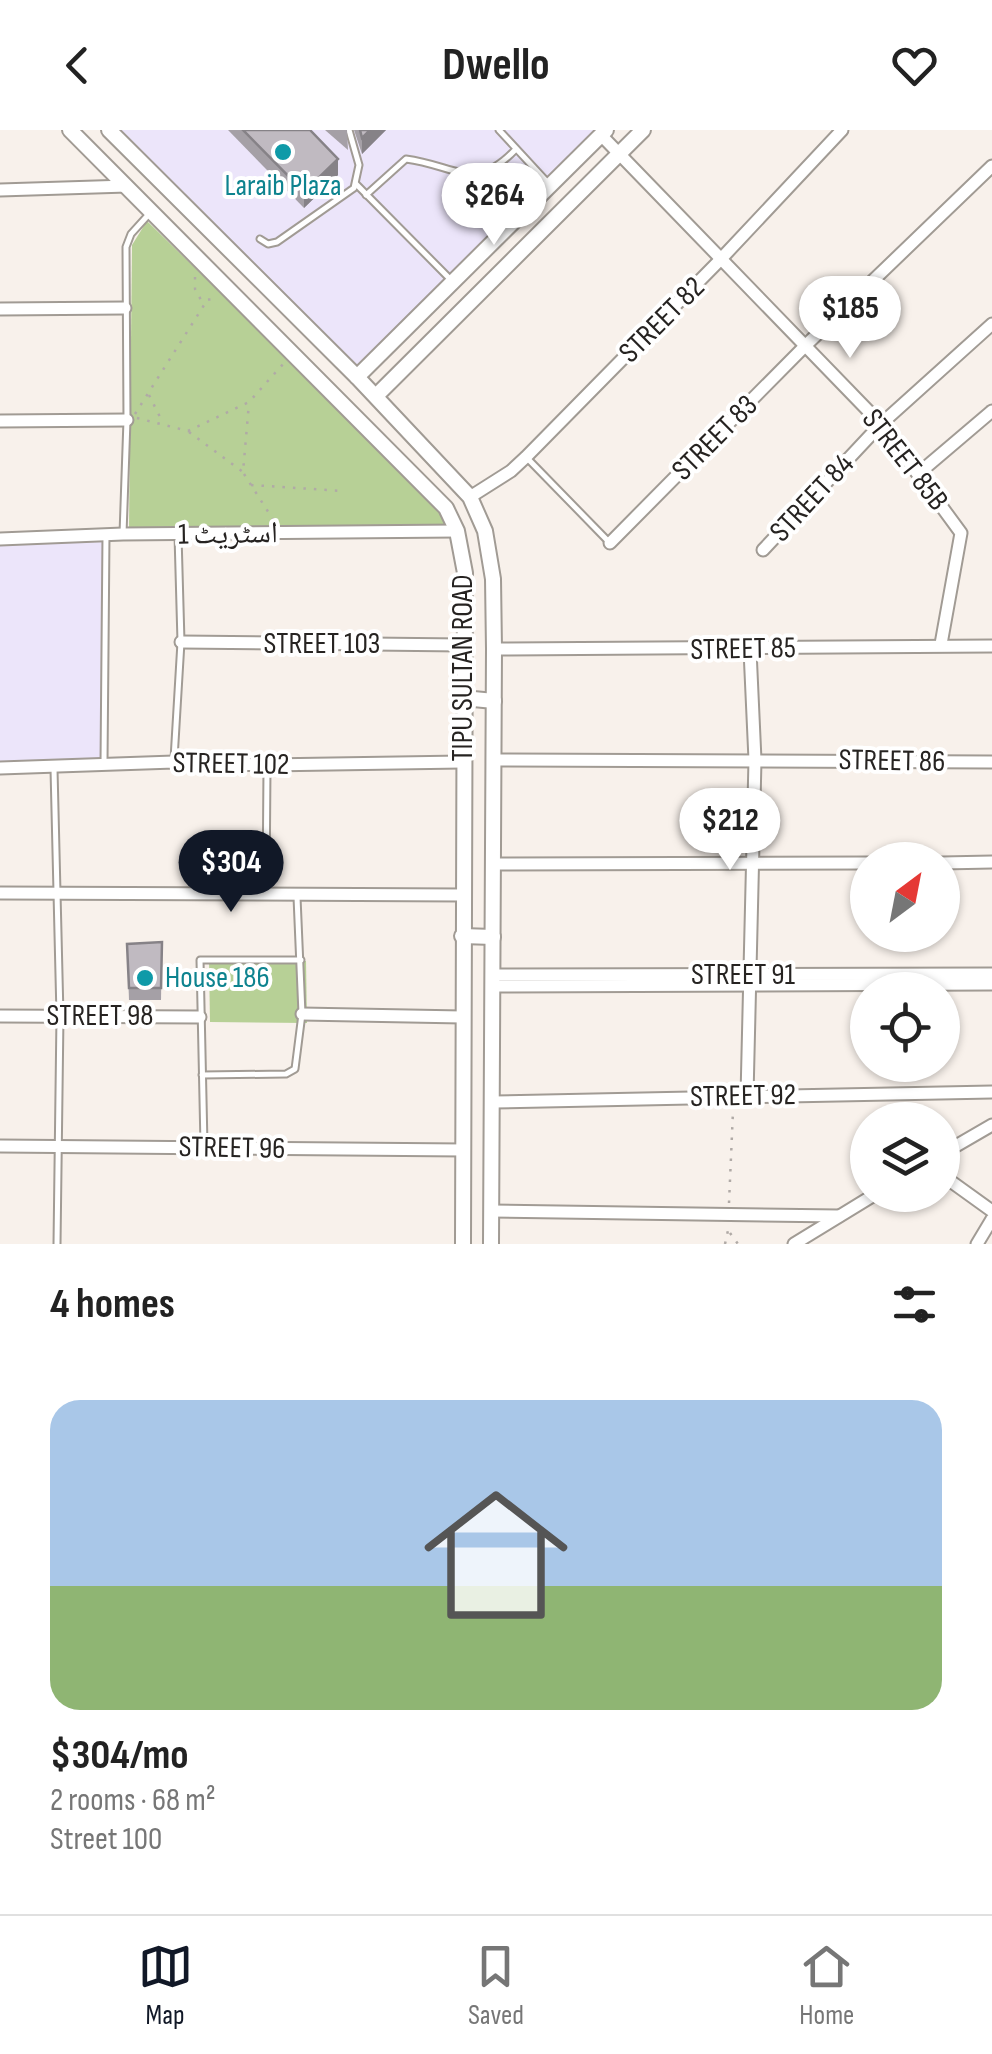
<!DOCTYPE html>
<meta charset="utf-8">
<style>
:root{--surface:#fff;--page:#f6f6f6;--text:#222;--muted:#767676;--line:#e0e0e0;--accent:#111827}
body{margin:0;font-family:"Sofia Sans Condensed","Noto Naskh Arabic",sans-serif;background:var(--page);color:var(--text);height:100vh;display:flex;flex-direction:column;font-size:38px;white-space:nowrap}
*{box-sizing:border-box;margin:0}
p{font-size:32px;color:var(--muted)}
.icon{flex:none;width:55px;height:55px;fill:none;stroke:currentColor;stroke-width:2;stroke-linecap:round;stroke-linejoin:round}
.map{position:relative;height:1114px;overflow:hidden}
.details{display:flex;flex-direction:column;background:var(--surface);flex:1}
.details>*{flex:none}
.needle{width:65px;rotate:32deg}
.controls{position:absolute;left:850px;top:712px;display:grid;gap:20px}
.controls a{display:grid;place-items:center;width:110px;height:110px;border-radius:50%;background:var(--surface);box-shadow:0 2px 8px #0004;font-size:50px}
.price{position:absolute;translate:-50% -85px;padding:0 22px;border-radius:35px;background:#fff;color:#222;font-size:32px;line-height:65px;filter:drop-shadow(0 2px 5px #0008)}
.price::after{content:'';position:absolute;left:50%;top:60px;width:30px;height:22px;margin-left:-15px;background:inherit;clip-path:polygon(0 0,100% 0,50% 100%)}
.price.on{background:var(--accent);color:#fff}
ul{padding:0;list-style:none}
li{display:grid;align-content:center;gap:20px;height:530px;padding:0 50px}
li span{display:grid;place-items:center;height:310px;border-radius:30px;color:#555}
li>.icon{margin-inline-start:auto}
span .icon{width:180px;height:180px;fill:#fffc;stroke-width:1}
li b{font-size:42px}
h2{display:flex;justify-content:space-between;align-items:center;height:120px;padding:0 50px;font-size:42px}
header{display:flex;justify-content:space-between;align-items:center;height:130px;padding:0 50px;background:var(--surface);font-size:45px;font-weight:700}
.menu{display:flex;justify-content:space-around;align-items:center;height:140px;border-top:2px solid var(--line);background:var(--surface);font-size:28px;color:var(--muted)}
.menu a{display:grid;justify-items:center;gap:5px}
.menu .on{color:var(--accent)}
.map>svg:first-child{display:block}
.commercial{fill:#ece5fa}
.green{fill:#b7d096}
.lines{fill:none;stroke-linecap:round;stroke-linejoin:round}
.service-casing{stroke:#a19b94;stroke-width:9}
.minor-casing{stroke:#a19b94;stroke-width:15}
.tertiary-casing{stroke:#a19b94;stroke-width:18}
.path{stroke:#b0aaa6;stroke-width:2.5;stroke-dasharray:2.5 8;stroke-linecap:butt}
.service{stroke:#fff;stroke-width:5}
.minor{stroke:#fff;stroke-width:11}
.tertiary{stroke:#fff;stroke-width:14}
.wall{fill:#a5a0a6}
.shaded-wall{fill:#868287}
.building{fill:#c0bac1;stroke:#868287;stroke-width:2.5}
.culture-dot{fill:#0f9aa8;stroke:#fff;stroke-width:4}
.labels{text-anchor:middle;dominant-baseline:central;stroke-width:8;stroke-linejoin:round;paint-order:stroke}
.culture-label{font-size:30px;fill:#0d838f;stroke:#fff}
.street-label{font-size:30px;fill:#262321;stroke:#fff}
</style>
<header><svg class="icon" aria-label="back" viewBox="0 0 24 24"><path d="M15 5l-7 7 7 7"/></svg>Dwello<svg class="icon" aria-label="heart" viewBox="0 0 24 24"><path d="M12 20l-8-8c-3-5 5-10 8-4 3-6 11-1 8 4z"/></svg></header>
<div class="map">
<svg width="992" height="1114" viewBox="0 0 992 1114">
<rect width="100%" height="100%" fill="#f8f1eb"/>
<g class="commercial">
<polygon points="109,0 606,0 357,247"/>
<polygon points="103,412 106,636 0,635 0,414"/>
</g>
<g class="green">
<polygon points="147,91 441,379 451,397 129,400 132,115"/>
<polygon points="209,830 306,831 307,893 210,892"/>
</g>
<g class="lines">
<defs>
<g id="service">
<polyline points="499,0 548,53"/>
<polyline points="356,54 452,151"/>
<path d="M366 65 406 29C458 36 474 63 516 19"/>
<polyline points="260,109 268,114 277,112 354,58 359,35 349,0"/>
<polyline points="528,329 608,411"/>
<polyline points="123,404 127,290 126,117 131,104 150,83"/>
<polyline points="174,629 181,512 178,405"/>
<polyline points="104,632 106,405"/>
<polyline points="54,639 60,886 57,1114"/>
<polyline points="266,762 267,638"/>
<polyline points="202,945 286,944 295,939 302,884 297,767"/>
<polyline points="204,1015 200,830 301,830"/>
</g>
<g id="minor">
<polyline points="601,5 881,294 961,403 941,514"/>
<polyline points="0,60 127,56"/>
<polyline points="0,179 125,178"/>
<polyline points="0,291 127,290"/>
<polyline points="919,343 992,281"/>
<polyline points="470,367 511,341 526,327 720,130 842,0"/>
<polyline points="0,409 123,404 457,401"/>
<polyline points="610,413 806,215 992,36"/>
<polyline points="763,420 881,294 992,194"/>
<polyline points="181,512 463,515"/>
<polyline points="494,519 992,516"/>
<polyline points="493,630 992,632"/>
<polyline points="0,638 174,632 267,635 462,632"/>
<polyline points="942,733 992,732"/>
<polyline points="493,734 868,733"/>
<polyline points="0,763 462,765"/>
<polyline points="493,845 992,844"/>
<polyline points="493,856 992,854"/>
<polyline points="302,884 462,887"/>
<polyline points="0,886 200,887"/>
<polyline points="747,966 755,630 750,520"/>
<polyline points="494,972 992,962"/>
<polyline points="0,1016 464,1020"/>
<polyline points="942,1024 992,995"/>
<polyline points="942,1045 992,1081"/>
<polyline points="491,1081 839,1086"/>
<polyline points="794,1114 874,1065"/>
<polyline points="977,1114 992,1089"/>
</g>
<g id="tertiary">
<polyline points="70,0 446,378 457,401 465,443 463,1114"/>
<polyline points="109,0 357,247 470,367 485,401 493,449 494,519 491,1114"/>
<polyline points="357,247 606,0"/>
<polyline points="376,266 643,0"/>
<polyline points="463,568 494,571"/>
<polyline points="462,806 493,807"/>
</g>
</defs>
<use href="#service" class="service-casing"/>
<use href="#minor" class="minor-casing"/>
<use href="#tertiary" class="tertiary-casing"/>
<g class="path">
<polyline points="195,147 195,159 201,170 218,169"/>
<polyline points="149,265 163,293"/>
<polyline points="135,284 206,172"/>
<polyline points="137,288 188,301 249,272 284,233"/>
<polyline points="189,302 243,342 249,273"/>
<polyline points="244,344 274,391"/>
<polyline points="251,355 343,361"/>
<polyline points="729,1073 733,981"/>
<polyline points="730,1103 738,1114"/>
<polyline points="725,1114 729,1096"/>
</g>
<use href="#service" class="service"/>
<use href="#minor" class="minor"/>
<use href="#tertiary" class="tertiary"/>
</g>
<g class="wall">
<polygon points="228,0 310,0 338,45 304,78"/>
<polygon points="325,0 347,0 348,20"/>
<polygon points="354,0 386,0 362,24"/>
<polygon points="162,812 161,870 129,870 127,814"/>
</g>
<g class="shaded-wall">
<polygon points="370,0 386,0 362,24 362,8"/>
<polygon points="338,29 338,45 304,78 304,62"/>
</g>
<g class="building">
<polygon points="243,0 310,0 338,29 304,62"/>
<polygon points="360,0 370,0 362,8"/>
<polygon points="162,812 161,858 129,858 127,814"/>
</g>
<g class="culture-dot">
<circle cx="283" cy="22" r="10"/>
<circle cx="145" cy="848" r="10"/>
</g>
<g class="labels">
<g class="culture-label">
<text x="283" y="56">Laraib Plaza</text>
<text x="165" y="848" text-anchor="start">House 186</text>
</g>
<g class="street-label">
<text transform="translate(662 190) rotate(-45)">STREET 82</text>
<text transform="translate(715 308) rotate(-45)">STREET 83</text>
<text transform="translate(905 330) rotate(52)">STREET 85B</text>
<text transform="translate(812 368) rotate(-47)">STREET 84</text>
<text transform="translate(228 404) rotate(-1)">اسٹریٹ 1</text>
<text x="322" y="514">STREET 103</text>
<text transform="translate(743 519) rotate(-1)">STREET 85</text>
<text transform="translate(463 538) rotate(-90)">TIPU SULTAN ROAD</text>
<text transform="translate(892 631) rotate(1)">STREET 86</text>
<text transform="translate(231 634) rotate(1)">STREET 102</text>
<text x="743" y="845">STREET 91</text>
<text x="100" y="886">STREET 98</text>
<text transform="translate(743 966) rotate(-1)">STREET 92</text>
<text transform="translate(232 1018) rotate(1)">STREET 96</text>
</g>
</g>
</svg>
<div class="controls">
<a><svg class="needle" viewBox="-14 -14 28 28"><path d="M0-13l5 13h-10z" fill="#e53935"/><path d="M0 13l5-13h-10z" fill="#767676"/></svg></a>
<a><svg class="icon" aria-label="locate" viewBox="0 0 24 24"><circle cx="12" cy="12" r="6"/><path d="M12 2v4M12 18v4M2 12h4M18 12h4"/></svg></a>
<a><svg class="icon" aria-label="layers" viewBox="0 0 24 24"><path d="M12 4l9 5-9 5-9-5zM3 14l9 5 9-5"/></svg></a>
</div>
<b class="price" style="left:494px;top:118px">$264</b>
<b class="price" style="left:850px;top:231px">$185</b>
<b class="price" style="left:730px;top:743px">$212</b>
<b class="price on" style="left:231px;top:785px">$304</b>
</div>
<section class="details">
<h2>4 homes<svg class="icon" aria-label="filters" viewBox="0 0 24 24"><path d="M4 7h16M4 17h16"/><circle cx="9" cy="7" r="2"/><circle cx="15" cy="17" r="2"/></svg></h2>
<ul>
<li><span style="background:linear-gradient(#a9c7e8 60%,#8fb573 0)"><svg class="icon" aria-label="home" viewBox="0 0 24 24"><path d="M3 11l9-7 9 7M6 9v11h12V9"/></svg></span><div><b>$304/mo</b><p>2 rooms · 68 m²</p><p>Street 100</p></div></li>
</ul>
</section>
<nav class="menu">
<a class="on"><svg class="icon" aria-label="map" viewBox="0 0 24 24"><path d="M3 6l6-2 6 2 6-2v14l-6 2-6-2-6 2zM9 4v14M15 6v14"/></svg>Map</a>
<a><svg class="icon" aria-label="saved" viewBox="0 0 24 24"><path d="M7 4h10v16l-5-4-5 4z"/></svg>Saved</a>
<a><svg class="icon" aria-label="home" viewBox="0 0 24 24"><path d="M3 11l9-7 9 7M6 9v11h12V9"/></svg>Home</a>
</nav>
